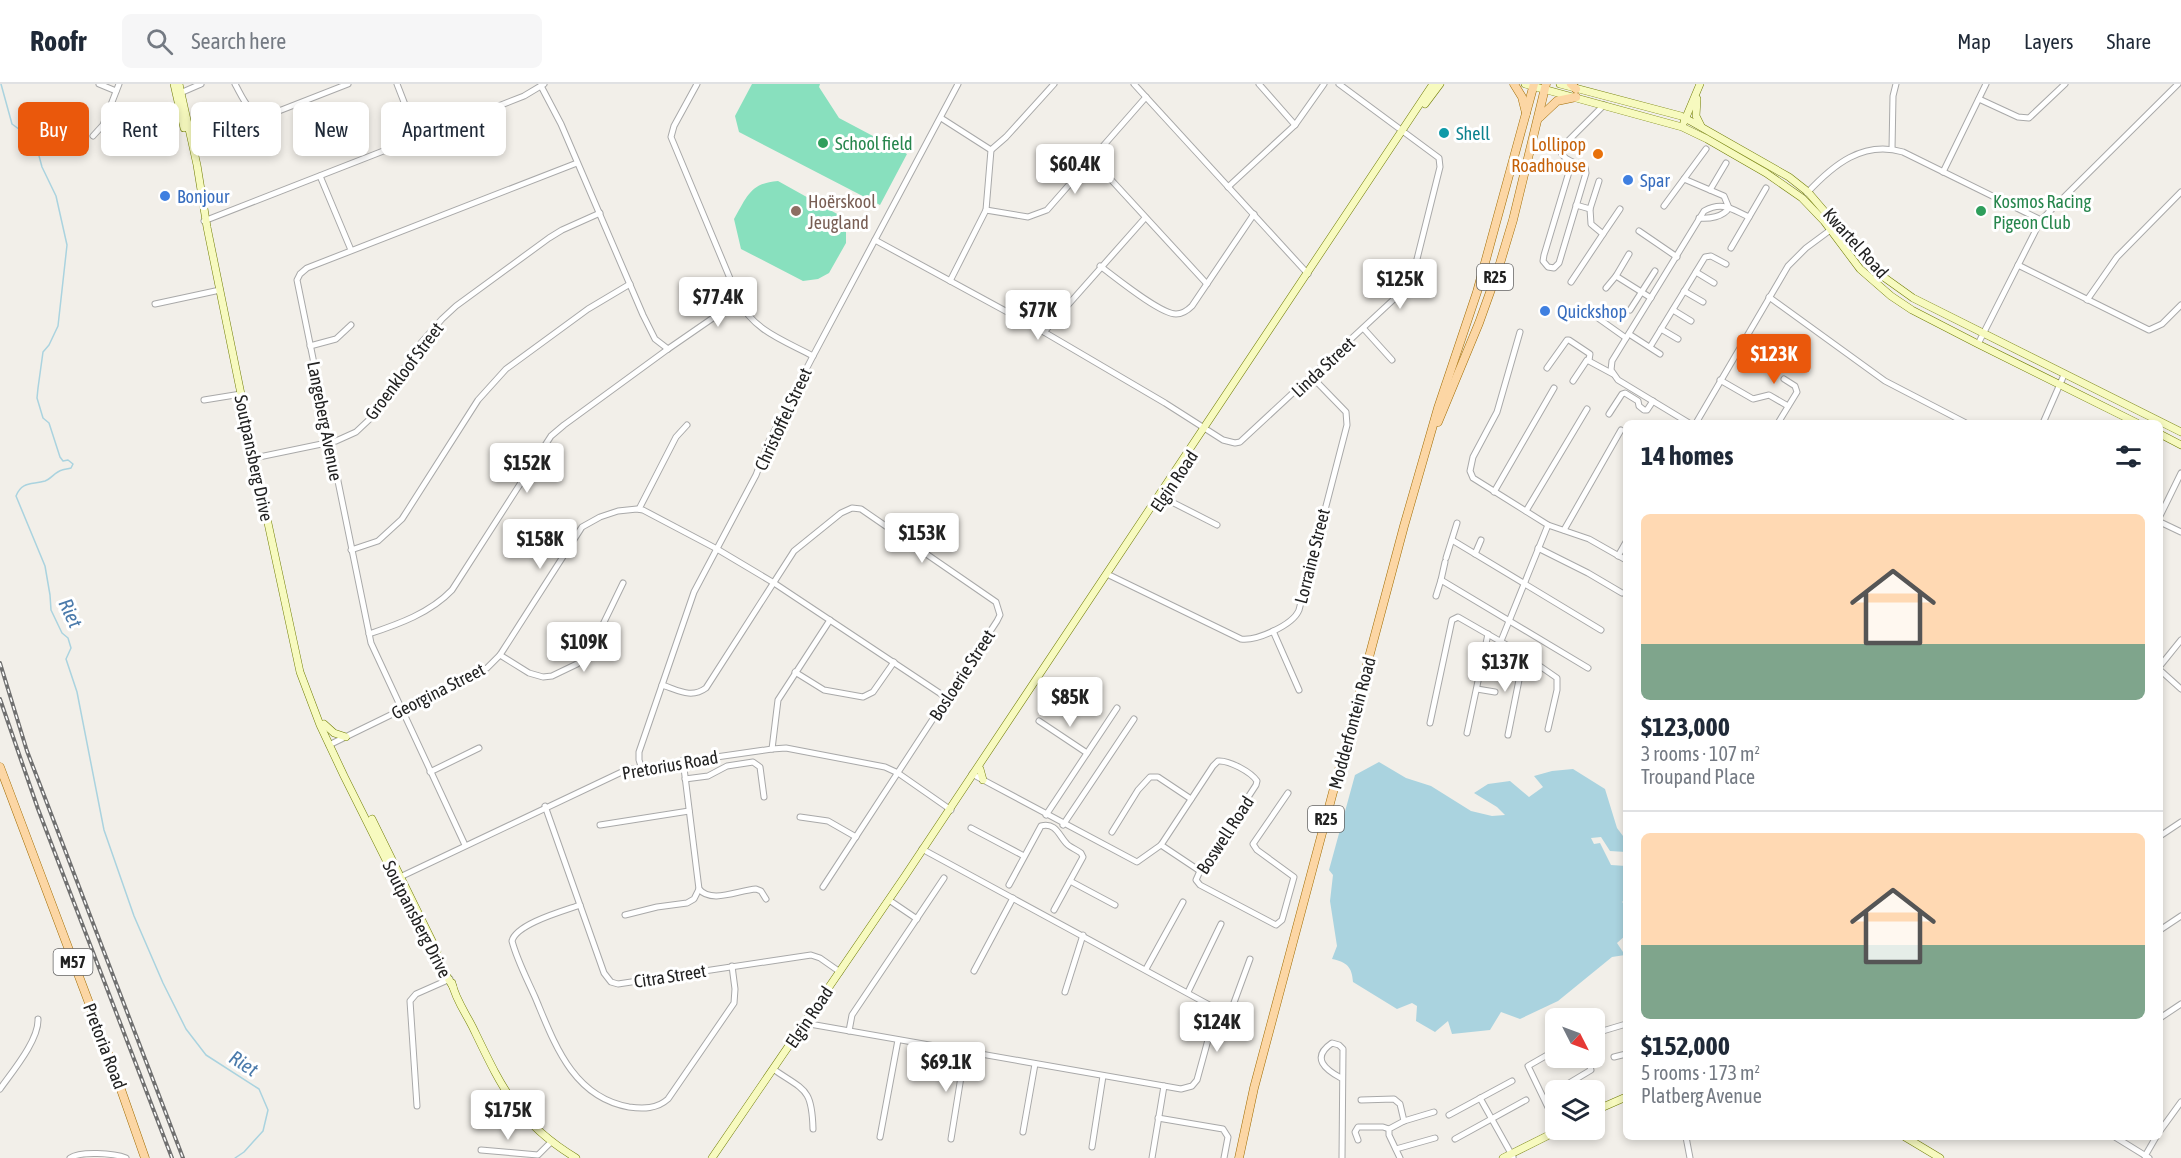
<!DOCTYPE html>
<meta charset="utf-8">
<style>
:root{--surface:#fff;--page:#f6f6f7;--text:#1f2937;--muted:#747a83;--line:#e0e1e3;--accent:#ea580c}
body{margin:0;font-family:"Asap Condensed",sans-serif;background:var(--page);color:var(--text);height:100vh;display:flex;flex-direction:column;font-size:22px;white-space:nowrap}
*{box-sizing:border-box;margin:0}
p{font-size:20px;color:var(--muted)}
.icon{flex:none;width:33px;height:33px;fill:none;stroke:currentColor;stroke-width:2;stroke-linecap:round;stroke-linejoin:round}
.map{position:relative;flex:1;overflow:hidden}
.details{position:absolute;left:1623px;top:336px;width:540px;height:720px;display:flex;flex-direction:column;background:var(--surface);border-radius:9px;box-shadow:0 3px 9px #0003}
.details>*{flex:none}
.hud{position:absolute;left:18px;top:18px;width:570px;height:54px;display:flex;gap:12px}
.needle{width:39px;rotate:132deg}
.buttons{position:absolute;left:1545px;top:924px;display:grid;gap:12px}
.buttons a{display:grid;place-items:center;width:60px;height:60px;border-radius:9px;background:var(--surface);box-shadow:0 3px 9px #0003;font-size:30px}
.price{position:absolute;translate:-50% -51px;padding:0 14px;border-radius:6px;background:#fff;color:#222;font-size:20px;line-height:39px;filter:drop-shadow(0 2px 3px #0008)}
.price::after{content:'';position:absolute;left:50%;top:36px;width:18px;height:14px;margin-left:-9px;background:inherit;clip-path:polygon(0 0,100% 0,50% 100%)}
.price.selected{background:var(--accent);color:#fff}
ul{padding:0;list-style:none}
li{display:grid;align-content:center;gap:12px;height:318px;padding:0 18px}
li+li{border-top:2px solid var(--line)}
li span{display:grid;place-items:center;height:186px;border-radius:9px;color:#555}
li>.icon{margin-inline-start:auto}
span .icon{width:108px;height:108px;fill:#fffc;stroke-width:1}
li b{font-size:26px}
h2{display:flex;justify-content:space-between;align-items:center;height:72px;padding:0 18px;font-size:26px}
.tag{padding:0 21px;border-radius:9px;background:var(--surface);box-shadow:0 3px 9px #0003;font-size:21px;line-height:54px}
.tag.selected{background:var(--accent);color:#fff}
header{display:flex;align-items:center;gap:36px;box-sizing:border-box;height:84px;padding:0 30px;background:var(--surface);border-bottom:2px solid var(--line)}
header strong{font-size:28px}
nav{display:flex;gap:33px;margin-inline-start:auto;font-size:21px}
.search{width:420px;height:54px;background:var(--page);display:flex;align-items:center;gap:15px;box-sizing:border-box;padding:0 21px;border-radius:9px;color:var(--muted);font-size:22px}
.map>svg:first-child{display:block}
.pitch{fill:#88e0be}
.water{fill:#aad3df}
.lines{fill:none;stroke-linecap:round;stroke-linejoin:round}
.stream{stroke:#aad3df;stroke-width:1.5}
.street-casing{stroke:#a9a9a9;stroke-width:7}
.secondary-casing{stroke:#707d05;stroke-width:8}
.primary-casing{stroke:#a06b00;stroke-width:9}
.street{stroke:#fff;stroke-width:5}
.secondary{stroke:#f7fabf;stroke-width:7}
.primary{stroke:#fcd6a4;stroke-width:8}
.rail-casing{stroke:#707070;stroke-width:4}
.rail{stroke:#fff;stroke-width:1.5;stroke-dasharray:4.5;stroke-linecap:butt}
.culture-dot{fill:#0f9aa8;stroke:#fff;stroke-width:2}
.leisure-dot{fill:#2e9e5b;stroke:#fff;stroke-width:2}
.food-dot{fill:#e8710a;stroke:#fff;stroke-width:2}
.shop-dot{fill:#3f7fe0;stroke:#fff;stroke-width:2}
.education-dot{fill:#8d6e63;stroke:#fff;stroke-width:2}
.labels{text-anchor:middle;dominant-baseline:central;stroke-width:6;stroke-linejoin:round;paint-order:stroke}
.shield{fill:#fff;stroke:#646464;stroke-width:1.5}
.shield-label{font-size:16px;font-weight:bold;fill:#222}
.culture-label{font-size:18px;fill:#0d838f;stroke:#fff;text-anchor:start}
.leisure-label{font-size:18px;fill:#27864d;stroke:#fff;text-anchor:start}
.food-label{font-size:18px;fill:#c56008;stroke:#fff;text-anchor:end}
.shop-label{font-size:18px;fill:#366cbe;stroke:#fff;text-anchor:start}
.education-label{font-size:18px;fill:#785e54;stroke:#fff;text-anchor:start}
.street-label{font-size:18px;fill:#222;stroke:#fff}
.water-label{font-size:20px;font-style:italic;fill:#4a7aab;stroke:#fff}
</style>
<header>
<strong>Roofr</strong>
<div class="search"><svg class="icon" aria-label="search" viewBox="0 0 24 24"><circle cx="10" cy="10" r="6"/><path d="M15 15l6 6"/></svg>Search here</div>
<nav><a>Map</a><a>Layers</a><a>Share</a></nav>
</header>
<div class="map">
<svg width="2181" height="1074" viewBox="0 0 2181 1074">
<rect width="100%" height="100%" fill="#f2efe9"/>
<g class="pitch">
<polygon points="752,0 820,0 819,3 839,34 907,70 880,121 739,48 735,32"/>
<path d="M778 97 839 131 846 143V159L829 189 818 195 803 197 741 165 734 135C747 113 750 99 778 97Z"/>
</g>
<path class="water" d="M1379 678 1406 694 1431 702 1471 727 1492 732 1505 731 1497 723 1474 709 1488 700 1510 697 1529 713 1543 703 1534 692 1552 687 1573 685 1605 705 1617 744 1626 756V768L1610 767 1601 753 1591 754 1594 760 1600 759 1611 781 1626 782 1623 803H1626V815L1622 818 1626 821V851L1617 859 1625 871 1612 873 1558 917 1520 935 1501 928 1490 946 1452 950 1448 937 1435 948 1416 937 1417 922 1412 919 1397 925 1353 898C1352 883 1347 878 1332 875L1337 862 1330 817 1333 791 1329 786 1355 691Z"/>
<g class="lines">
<path class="stream" d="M1 0 12 40 35 57 42 83 56 112 67 161 58 242 49 261 43 268 38 304 37 314 43 334 49 339 60 373 63 377 68 376 73 380 71 384C68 385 65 385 62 386 55 388 51 395 45 397 32 401 22 397 16 412L45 482 50 511 51 526 62 549 68 554 71 564 66 575 77 608 104 746 134 832 163 899 186 945 206 971 259 1005 268 1026 263 1047 244 1068 235 1074"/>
<defs>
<g id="street">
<polyline points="99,0 116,7"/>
<path d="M235 0C243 14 248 30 266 32L348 0"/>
<polyline points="397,0 418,54"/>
<path d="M697 0 674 42 671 53 739 216C752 246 785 257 813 272"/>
<polyline points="1134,0 1308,190"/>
<polyline points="1259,0 1295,41"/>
<polyline points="541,2 561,40 643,231 655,255 668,265"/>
<polyline points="178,10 201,0"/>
<polyline points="1979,15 2018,33 2029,34 2065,0"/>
<polyline points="941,34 991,66 986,126 950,197"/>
<polyline points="93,52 103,41 119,0"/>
<polyline points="1892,65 1893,12 1896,0"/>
<polyline points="991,66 1006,53 1054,0"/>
<polyline points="1092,75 1207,200"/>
<path d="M1572 78 1544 171 1543 177 1548 183 1554 184 1559 179 1586 89 1585 83 1583 82C1574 78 1562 76 1560 65L1604 21"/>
<polyline points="1943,88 1986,0"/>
<polyline points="320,92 351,166"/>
<polyline points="1684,95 1724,112 1729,124"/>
<polyline points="1228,103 1295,41 1324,0"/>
<polyline points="1710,106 1726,79"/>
<path d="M1807 109C1833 81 1863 56 1903 68L2041 136"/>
<polyline points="1576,121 1590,125 1599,97"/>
<polyline points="1664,122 1706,65"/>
<polyline points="986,126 1028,133 1047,126 1146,13"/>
<path d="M1699 134C1709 135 1723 133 1729 124"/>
<polyline points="204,137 524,12 544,0"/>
<polyline points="1639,147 1677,173"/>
<polyline points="1603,150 1620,125"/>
<polyline points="875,156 1044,248 1165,319 1223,356 1235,359 1240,358 1407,203 1412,195 1440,83 1439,74 1339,0"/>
<polyline points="1731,164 1766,104"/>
<polyline points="2018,181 2149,246 2162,240 2181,221"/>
<path d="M1100 182C1115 193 1160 230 1176 230 1183 230 1188 226 1192 222L1254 130"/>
<polyline points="1696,188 1714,199"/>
<polyline points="1616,192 1629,170"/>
<polyline points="1571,198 1603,150 1591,140 1590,125"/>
<polyline points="1606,204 1616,192 1651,214"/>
<polyline points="1684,207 1703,218"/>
<polyline points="1769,213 1885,297 1966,339"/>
<polyline points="2087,216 2117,173 2181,108"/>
<polyline points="155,220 220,206"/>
<polyline points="1630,226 1655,187"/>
<polyline points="1673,226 1691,237"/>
<polyline points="1588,227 1626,254"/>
<polyline points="1364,245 1392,276"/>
<polyline points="1661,245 1678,255"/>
<polyline points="1044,248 1145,134"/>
<polyline points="1520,248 1497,328 1473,373 1470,387 1473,394 1548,441 1589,455 1626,476"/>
<polyline points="1629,250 1660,270"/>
<polyline points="1978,260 2041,136 2178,0"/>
<polyline points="310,262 336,255 351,241"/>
<polyline points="1650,263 1705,173 1711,172 1726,180"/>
<polyline points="1547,284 1567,256 1569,256 1590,270 1589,276"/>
<polyline points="1720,296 1753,315 1769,311 1788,322"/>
<polyline points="1573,297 1587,276 1613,290"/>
<polyline points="204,316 241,310"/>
<polyline points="1609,330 1622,310 1625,309 1638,317 1639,322 1644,326 1647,326 1653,317"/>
<path d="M1689 339 1618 296 1611 286 1612 277 1704 127C1723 117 1731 125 1749 133"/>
<polyline points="1696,339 1788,182 1806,164 1833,144"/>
<polyline points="1778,339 1797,308 1795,302 1784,295"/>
<polyline points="2043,339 2064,291"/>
<polyline points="254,374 336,357 356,348 373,332 420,260 442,235 456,222 549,154 562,146 600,129"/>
<polyline points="1494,408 1554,304"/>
<polyline points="1160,412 1217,441"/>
<polyline points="639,425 676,353 687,341"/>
<polyline points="1526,427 1587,325"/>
<polyline points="2160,432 2181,389"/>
<polyline points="2160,438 2181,448"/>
<polyline points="1564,446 1621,346"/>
<polyline points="1452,456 1601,546"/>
<polyline points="1538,464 1588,489 1622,509"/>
<polyline points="351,466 378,457 402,435 478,316 506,285 588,225 630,200"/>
<polyline points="1475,470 1481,456"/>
<polyline points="1618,472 1626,458"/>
<polyline points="1446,474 1457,439"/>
<path d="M1107 490 1241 555C1257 557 1293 541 1299 526L1347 341 1346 328 1312 293"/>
<polyline points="1441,496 1445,478"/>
<polyline points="1436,512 1441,496 1588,584"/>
<polyline points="1273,547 1299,606"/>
<path d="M369 550C399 540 430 529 452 506L551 352 564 341 668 265 739 216"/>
<polyline points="1501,557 1548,441"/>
<polyline points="500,571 529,589 543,593 552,592 577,580 591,565 623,499"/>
<polyline points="2160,582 2181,556"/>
<polyline points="2160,586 2181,605"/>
<polyline points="795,588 824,606 863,613 873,608 894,578"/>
<path d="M662 601C678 606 691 615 706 604L794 467 841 429 852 424 861 425 996 518 1000 531 997 537 823 803"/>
<polyline points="1477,605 1495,608"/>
<polyline points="1039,637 1087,669"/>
<polyline points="1430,639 1452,536 1458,533 1524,571 1557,594 1557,606 1548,645"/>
<polyline points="1467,649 1488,550"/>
<polyline points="1508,651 1524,571"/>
<polyline points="329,661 487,584 500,571 582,443 600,433 618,427 637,425 643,426 717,465 774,499 947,614"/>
<polyline points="772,665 778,616 830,536"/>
<polyline points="641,682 639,676 639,668 694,508 756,391 769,357 813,272 958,0"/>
<polyline points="430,688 479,664"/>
<path d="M972 690 1137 778 1161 761 1213 682 1218 677C1229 676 1251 688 1257 697L1256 701 1200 787 1196 796 1200 801 1276 841 1282 836 1294 793 1257 766 1253 760 1288 709"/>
<polyline points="685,695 708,692 727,682 753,678 760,683 764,713"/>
<polyline points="545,722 604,889 611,898 618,900 811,871 820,874 840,888"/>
<polyline points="1046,731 1117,624"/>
<polyline points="800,733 828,737 856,753"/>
<polyline points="600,741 689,727"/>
<polyline points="1063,741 1134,635"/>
<polyline points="971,744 1024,772"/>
<polyline points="1112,748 1138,706 1150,693 1158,693 1191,715"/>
<polyline points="2160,752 2181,738"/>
<polyline points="465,761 371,559 297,196 300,190 307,184 577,79"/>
<polyline points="1161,761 1200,787"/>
<polyline points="922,765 1213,923"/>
<polyline points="398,794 626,686 772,665 786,664 885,683 898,689 951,726"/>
<polyline points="1070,797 1115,821"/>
<path d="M1009 801 1041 742C1057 738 1059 753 1068 761 1072 764 1077 766 1081 769L1083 773 1054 826"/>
<path d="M699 805C711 820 739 806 756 805L761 807 766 815"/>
<polyline points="889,816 917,835"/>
<path d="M580 821C563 827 516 840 512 857 517 876 527 895 535 913 554 958 572 1013 629 1023 643 1025 657 1025 668 1015L734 919 735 905 732 882"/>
<polyline points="625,831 657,823 687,819 694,815 699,805 683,676"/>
<polyline points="2160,846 2181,832"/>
<polyline points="1146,885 1183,818"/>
<polyline points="974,887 1013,814"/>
<polyline points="1065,908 1083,851"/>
<polyline points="1188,908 1221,840"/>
<polyline points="1213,923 1232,924 1250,875"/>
<polyline points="2160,934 2181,920"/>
<polyline points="804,939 1181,1005 1192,1002 1197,996 1214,934 1213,923"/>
<polyline points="849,947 852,931 944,794"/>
<polyline points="1596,949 1626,940"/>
<polyline points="1556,966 1528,982 1556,1040"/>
<polyline points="1614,973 1626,970"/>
<path d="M773 985C805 1007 812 1004 813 1045"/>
<path d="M1341 994C1326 986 1310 974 1332 959L1339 961 1343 965 1342 1074"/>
<polyline points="1566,1001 1591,986 1587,974"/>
<path d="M0 1005C12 988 39 956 38 935"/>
<polyline points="1480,1014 1513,1073"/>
<polyline points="1361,1016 1394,1015 1400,1020 1404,1037"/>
<polyline points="417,1022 410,917 416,910 450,895"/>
<polyline points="1449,1031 1512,997"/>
<polyline points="1158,1034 1223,1045 1228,1053 1224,1074"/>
<polyline points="2160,1047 2181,1018"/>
<polyline points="1023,1048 1035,980"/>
<polyline points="880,1053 898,956"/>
<polyline points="1686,1053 1690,1074"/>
<polyline points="2115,1053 2149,1074"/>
<polyline points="951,1055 965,968"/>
<polyline points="1455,1055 1526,1016"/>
<polyline points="1358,1056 1355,1048 1358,1043 1383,1043 1389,1045"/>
<polyline points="1092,1063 1103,992"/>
<polyline points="1396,1065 1435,1054"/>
<polyline points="481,1066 538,1071 551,1058"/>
<polyline points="2145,1072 2156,1053"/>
<path d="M70 1074C80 1067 114 1069 126 1074"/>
<polyline points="1152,1074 1164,1002"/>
<polyline points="1400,1074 1389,1051 1389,1045 1404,1037 1434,1028"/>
</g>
<g id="secondary">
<polyline points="174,0 184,44"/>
<polyline points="179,0 197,81 207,143 254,374 300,588 320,641 344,692 425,854 453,903"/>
<polyline points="1525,0 1682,43 1707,55 1766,89 1802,114 1824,137 1860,185 1891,212 1912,226 1978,260 2137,339"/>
<polyline points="1560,0 1681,32 1694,39 1789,93 1808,108 1861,170 1885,194 1913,214 2181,348"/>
<polyline points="1697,15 1696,32 1701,42"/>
<polyline points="1425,20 1440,0"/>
<polyline points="1684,38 1700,0"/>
<polyline points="2160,350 2181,361"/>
<polyline points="324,640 334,649 346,653"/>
<polyline points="980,685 983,696"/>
<polyline points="372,735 437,867"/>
<path d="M452 899C455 915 467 931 474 946 502 1004 518 1039 576 1074"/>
<polyline points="1594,1027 1626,1013"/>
<polyline points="1905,1053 1940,1074"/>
<polyline points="712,1074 905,792 1433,0"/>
<polyline points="1503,1074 1559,1046"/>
</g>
<g id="primary">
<polyline points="1514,0 1522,13 1526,29"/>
<polyline points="1571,0 1576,5"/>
<polyline points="1540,33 1557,17 1576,13"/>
<polyline points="1438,338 1479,239 1498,186 1513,136 1546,0"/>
<polyline points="0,683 112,980 145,1074"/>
<polyline points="1239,1074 1254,1004 1404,442 1438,324 1477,208 1534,0"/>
</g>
</defs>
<use href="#street" class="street-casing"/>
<use href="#secondary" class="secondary-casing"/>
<use href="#primary" class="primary-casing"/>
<use href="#street" class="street"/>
<use href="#secondary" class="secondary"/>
<use href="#primary" class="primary"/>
<defs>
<g id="rail">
<polyline points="0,579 27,667 183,1074"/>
<polyline points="0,615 38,725 172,1074"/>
</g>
</defs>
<use href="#rail" class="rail-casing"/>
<use href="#rail" class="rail"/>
</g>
<circle class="culture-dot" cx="1444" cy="49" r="6"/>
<g class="leisure-dot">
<circle cx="823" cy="59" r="6"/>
<circle cx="1981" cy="127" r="6"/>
</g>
<circle class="food-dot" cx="1598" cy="70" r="6"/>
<g class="shop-dot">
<circle cx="1628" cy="96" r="6"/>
<circle cx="165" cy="112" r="6"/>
<circle cx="1545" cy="227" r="6"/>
</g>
<circle class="education-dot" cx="796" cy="127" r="6"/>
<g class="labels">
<g class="shield">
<rect x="1477" y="180" width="36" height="26" rx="4.5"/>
<rect x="1308" y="722" width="36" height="26" rx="4.5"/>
<rect x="53.5" y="865" width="39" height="26" rx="4.5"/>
</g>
<g class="shield-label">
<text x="1495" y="193">R25</text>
<text x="1326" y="735">R25</text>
<text x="73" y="878">M57</text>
</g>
<g class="culture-label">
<text x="1456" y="49">Shell</text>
</g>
<g class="leisure-label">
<text x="835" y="59">School field</text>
<text x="1993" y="117">Kosmos Racing<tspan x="1993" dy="21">Pigeon Club</tspan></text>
</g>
<g class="food-label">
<text x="1586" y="60">Lollipop<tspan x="1586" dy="21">Roadhouse</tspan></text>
</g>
<g class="shop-label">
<text x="1640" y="96">Spar</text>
<text x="177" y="112">Bonjour</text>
<text x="1557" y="227">Quickshop</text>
</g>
<g class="education-label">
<text x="808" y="117">Hoërskool<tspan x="808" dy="21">Jeugland</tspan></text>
</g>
<g class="street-label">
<text transform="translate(1856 159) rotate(48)">Kwartel Road</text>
<text transform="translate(1323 283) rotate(-43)">Linda Street</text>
<text transform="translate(404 287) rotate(-53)">Groenkloof Street</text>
<text transform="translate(783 335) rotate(-65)">Christoffel Street</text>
<text transform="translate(325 337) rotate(79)">Langeberg Avenue</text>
<text transform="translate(254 374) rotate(78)">Soutpansberg Drive</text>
<text transform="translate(1174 397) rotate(-56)">Elgin Road</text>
<text transform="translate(1312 472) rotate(-76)">Lorraine Street</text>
<text transform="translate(962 591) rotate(-57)">Bosloerie Street</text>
<text transform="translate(438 607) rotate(-27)">Georgina Street</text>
<text transform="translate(1352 639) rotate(-75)">Modderfontein Road</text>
<text transform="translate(670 681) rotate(-10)">Pretorius Road</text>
<text transform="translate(1225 751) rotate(-57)">Boswell Road</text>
<text transform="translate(417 835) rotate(63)">Soutpansberg Drive</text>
<text transform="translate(670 892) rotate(-9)">Citra Street</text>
<text transform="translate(809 933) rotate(-56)">Elgin Road</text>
<text transform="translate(105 962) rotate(69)">Pretoria Road</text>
</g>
<g class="water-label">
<text transform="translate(71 529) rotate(65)">Riet</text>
<text transform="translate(244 979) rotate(33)">Riet</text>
</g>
</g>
</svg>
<div class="buttons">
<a><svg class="needle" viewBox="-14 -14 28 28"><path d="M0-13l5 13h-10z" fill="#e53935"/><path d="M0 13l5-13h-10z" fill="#747a83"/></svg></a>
<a><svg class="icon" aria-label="layers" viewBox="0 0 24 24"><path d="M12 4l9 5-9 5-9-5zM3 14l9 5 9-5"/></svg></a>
</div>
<b class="price" style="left:1075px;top:111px">$60.4K</b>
<b class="price" style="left:1400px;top:226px">$125K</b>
<b class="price" style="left:718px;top:244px">$77.4K</b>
<b class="price" style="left:1038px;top:257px">$77K</b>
<b class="price selected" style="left:1774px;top:301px">$123K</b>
<b class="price" style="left:527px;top:410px">$152K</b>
<b class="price" style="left:922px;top:480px">$153K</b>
<b class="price" style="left:540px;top:486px">$158K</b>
<b class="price" style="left:584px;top:589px">$109K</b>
<b class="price" style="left:1505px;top:609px">$137K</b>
<b class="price" style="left:1070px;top:644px">$85K</b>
<b class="price" style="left:1217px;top:969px">$124K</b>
<b class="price" style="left:946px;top:1009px">$69.1K</b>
<b class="price" style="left:508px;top:1057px">$175K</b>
<div class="hud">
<a class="tag selected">Buy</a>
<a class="tag">Rent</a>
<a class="tag">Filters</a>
<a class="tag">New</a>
<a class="tag">Apartment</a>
</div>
<section class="details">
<h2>14 homes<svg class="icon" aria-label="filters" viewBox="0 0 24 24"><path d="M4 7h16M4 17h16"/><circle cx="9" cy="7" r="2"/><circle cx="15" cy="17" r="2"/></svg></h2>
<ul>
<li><span style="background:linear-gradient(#ffd9b3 70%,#7fa58c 0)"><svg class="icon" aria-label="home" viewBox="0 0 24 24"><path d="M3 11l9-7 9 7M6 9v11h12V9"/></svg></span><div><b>$123,000</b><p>3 rooms · 107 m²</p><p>Troupand Place</p></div></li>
<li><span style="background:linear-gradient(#ffd9b3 60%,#7fa58c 0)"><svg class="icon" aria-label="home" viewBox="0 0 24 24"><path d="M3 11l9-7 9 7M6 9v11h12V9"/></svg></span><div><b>$152,000</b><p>5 rooms · 173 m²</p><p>Platberg Avenue</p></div></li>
</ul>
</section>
</div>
